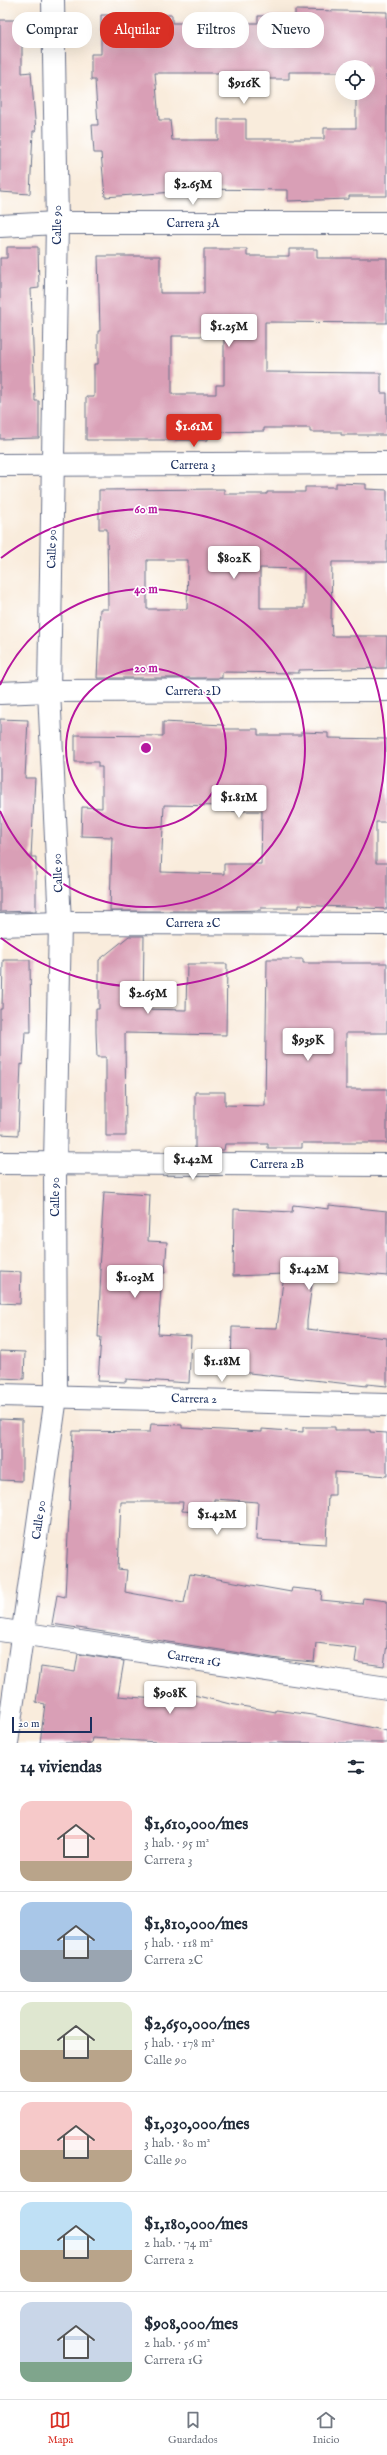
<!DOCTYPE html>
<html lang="es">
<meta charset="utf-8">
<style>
:root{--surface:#fff;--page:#f6f6f7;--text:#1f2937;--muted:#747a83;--line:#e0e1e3;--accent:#d93025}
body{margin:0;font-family:"IM FELL English",serif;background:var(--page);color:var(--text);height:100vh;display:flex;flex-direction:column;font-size:15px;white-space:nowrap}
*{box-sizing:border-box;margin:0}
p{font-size:13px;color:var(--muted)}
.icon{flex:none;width:22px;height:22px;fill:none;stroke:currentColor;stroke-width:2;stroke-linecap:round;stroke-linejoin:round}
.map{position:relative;height:1743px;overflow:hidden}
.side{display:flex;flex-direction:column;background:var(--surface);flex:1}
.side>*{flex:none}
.hud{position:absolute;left:12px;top:12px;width:363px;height:36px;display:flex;gap:8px}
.tools{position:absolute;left:335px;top:60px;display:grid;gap:8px}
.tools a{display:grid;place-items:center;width:40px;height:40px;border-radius:50%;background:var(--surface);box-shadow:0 4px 16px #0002;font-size:20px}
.scale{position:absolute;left:12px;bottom:10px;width:80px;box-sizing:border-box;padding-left:4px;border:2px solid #1b2f5e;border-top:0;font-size:11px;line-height:14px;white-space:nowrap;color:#1b2f5e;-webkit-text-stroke:3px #fff;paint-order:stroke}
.price{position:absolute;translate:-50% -34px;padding:0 9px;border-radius:4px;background:#fff;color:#222;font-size:13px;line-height:26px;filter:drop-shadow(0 1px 2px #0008)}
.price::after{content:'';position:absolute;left:50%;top:24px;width:12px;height:9px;margin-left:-6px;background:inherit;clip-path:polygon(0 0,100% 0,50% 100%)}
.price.current{background:var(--accent);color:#fff}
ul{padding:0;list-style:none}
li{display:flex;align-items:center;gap:12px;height:100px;padding:0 20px}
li+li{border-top:1px solid var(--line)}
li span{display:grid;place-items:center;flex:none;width:112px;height:80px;border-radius:12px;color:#555}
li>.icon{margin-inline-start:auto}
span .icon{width:48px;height:48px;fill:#fffc;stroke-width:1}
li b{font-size:17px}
h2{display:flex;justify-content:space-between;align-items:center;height:48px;padding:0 20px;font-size:17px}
.pill{padding:0 14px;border-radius:16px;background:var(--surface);box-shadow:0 4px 16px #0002;font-size:14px;line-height:36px}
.pill.current{background:var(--accent);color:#fff}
.tabs{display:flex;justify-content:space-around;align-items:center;height:56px;border-top:1px solid var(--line);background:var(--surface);font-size:11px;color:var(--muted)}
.tabs a{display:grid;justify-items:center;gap:2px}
.tabs .current{color:var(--accent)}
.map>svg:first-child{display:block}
.building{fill:#d99fb6;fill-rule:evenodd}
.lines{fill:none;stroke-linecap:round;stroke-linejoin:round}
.minor-casing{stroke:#69718a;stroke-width:24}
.minor{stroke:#fff;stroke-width:22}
.ring{fill:none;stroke:#b5179e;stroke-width:2}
.labels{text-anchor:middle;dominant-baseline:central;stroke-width:3.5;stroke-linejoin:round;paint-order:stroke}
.street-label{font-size:12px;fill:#1b2f5e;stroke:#fff}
.centre{fill:#b5179e;stroke:#fff;stroke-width:2}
.ring-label{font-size:12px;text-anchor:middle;font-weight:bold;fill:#b5179e;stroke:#fff;stroke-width:3.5;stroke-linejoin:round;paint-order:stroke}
</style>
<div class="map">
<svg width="387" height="1743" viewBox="0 0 387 1743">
<rect width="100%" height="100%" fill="#fff"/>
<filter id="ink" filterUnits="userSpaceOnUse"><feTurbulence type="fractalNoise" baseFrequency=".025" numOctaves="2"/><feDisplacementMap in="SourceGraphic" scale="8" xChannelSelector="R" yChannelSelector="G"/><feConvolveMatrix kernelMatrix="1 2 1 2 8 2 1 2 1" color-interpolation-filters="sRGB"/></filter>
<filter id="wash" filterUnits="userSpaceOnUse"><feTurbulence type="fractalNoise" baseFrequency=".012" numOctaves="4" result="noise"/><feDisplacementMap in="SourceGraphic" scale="16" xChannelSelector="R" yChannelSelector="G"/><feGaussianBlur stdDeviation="0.9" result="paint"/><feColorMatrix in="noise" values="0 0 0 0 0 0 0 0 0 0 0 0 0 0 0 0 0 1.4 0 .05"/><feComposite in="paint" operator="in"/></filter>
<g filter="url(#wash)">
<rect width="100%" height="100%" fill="#f9ecdc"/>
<g id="blocks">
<g class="building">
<path d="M295 10 387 12V196H349V199L288 201V190L188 189V191L105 197 101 153H94L92 125H98L95 80H91V54H101V15H172V23H258V16H295ZM342 67H368V93H356V128H324V139H246V119H218V140H172L170 120H159L155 73H258V79H289V72H342Z"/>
<polygon points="0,20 22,20 22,73 31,72 36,131 33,131 30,194 0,192"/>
<polygon points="7,247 38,247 39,288 31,289 35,401 39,401 39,438 0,439 0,258 7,258"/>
<path d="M204 249H247V256H289V249H317V258H387V323L265 322V372L381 373V393H387V435H341V432H310V428H264V431L208 432V440H86V397H94V364H98V331H100L98 256H160V293H204ZM172 336H224V385H216V394H172Z"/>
<path d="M336 483 366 484V489L387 490V562H332L331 621 332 636H387V668L299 670V673L222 672V678H97L100 609H108L107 529H99V490L224 489V494H267V492H305V487H336ZM147 560H188L187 609H147ZM260 568 304 569V608H260Z"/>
<polygon points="0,719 28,720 25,778 35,778 31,857 36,857 36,911 0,912"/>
<path d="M163 722 224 725V729H258V735H301V732L328 733V738L387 739V822H376V863H387V909L299 905V908H261V910L223 911H110L112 837 81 836 82 807 102 808V767H98V762H75V735L163 736ZM164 805 227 806V811H262L261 864H224V874L161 872Z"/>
<polygon points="129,936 144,936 143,1009 186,1010 187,964 227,964 226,1035 125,1033 126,1136 106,1136 106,1057 97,1057 96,1032 96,1009 99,1009 99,960"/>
<polygon points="267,959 303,959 303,963 387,963 387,1033 346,1033 346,1089 387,1089 387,1143 302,1143 302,1148 268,1148 268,1144 225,1144 224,1150 195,1150 195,1092 225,1092 225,1105 265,1106"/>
<polygon points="3,960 30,960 31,1032 25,1032 23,1065 21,1064 18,1135 0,1134 0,1009 2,1009"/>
<polygon points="104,1192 150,1195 148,1241 167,1242 165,1273 162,1273 158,1334 191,1336 189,1383 126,1379 126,1382 98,1381 101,1337 98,1337 101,1270 99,1269"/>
<polygon points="293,1205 329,1209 329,1205 387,1211 387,1276 314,1269 307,1321 307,1329 387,1338 387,1386 367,1384 367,1386 231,1371 232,1327 277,1328 284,1274 233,1276 234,1209 292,1212"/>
<polygon points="0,1271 21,1272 20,1304 0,1303"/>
<polygon points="0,1351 25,1352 24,1379 0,1378"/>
<polygon points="0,1419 22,1420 22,1481 0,1480"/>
<polygon points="151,1424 182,1425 182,1428 262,1432 262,1429 303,1432 303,1427 335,1427 335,1430 370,1430 370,1432 387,1433 387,1476 335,1472 335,1495 328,1495 326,1544 256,1540 258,1502 214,1499 214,1513 182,1511 183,1502 121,1502 118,1569 127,1570 125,1592 184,1603 190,1574 291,1592 292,1588 322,1591 321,1600 362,1604 363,1598 387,1601 387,1644 384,1666 355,1662 357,1648 316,1643 314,1662 279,1659 52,1624 57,1595 65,1597 73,1431 150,1432"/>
<polygon points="78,1654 124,1661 118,1696 168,1700 170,1689 230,1704 276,1712 276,1710 312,1715 387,1731 387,1743 173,1743 92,1738 91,1743 40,1743 45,1704 36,1702 41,1667 75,1672"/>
</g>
</g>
</g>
<g filter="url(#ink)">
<use href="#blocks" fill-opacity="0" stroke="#69718a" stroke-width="1"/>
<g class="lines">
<defs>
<g id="minor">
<polyline points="0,226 57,223 387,223"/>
<polyline points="0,465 387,463"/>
<polyline points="0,693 49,691 387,690"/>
<polyline points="0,925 60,923 387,924"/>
<polyline points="0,1163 387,1165"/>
<polyline points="0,1395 387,1405"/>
<polyline points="0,1630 387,1688"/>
<polyline points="7,1743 56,1397 55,1163 60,923 49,691 57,223 53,0"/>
</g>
</defs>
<use href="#minor" class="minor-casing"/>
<use href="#minor" class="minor"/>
</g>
</g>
<g class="ring">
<circle cx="146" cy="748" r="80"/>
<path d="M0 685A159 159 0 1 1 0 811"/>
<path d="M1 558A239 239 0 1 1 1 938"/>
</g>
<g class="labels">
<g class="street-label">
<text x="193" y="223">Carrera 3A</text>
<text transform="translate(57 225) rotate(-90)">Calle 90</text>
<text x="193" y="465">Carrera 3</text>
<text transform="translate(52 549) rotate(-89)">Calle 90</text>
<text x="193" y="691">Carrera 2D</text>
<text transform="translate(58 873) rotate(-93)">Calle 90</text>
<text x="193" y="923">Carrera 2C</text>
<text x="277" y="1164">Carrera 2B</text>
<text transform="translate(55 1197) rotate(-90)">Calle 90</text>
<text transform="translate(194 1399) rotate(1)">Carrera 2</text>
<text transform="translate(39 1520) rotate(-82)">Calle 90</text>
<text transform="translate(194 1659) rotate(9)">Carrera 1G</text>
</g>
</g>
<circle cx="146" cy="748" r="6" class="centre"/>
<g class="ring-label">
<text x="146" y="513">60 m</text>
<text x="146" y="593">40 m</text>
<text x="146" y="672">20 m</text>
</g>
</svg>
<div class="tools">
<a><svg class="icon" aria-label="locate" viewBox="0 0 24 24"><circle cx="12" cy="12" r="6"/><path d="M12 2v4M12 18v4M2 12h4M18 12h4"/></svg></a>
</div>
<div class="scale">20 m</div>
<b class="price" style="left:244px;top:105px">$916K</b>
<b class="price" style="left:193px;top:206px">$2.65M</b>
<b class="price" style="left:229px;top:348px">$1.25M</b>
<b class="price current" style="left:194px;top:448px">$1.61M</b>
<b class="price" style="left:234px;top:580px">$802K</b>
<b class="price" style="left:239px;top:819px">$1.81M</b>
<b class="price" style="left:148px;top:1015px">$2.65M</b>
<b class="price" style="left:308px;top:1062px">$939K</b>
<b class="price" style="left:193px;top:1181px">$1.42M</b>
<b class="price" style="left:309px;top:1291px">$1.42M</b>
<b class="price" style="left:135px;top:1299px">$1.03M</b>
<b class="price" style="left:222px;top:1383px">$1.18M</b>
<b class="price" style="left:217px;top:1536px">$1.42M</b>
<b class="price" style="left:170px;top:1715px">$908K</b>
<div class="hud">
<a class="pill">Comprar</a>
<a class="pill current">Alquilar</a>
<a class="pill">Filtros</a>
<a class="pill">Nuevo</a>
</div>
</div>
<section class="side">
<h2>14 viviendas<svg class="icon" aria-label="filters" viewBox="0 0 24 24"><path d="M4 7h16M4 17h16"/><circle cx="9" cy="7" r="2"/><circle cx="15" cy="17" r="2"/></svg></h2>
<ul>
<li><span style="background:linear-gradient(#f6c9c9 75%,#b9a48a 0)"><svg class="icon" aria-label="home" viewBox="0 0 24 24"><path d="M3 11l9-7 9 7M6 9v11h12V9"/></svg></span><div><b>$1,610,000/mes</b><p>3 hab. · 95 m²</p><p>Carrera 3</p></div></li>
<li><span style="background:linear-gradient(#a9c7e8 60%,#9aa5b1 0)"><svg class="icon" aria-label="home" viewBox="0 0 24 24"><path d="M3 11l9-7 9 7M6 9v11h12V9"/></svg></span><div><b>$1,810,000/mes</b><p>5 hab. · 118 m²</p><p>Carrera 2C</p></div></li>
<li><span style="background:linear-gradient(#dfe7d0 60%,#b9a48a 0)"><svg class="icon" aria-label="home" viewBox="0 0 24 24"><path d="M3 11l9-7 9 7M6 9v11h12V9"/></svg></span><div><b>$2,650,000/mes</b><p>5 hab. · 178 m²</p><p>Calle 90</p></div></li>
<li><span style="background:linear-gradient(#f6c9c9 60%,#b9a48a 0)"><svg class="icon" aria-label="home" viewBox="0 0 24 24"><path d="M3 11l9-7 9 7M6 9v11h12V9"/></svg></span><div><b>$1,030,000/mes</b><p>3 hab. · 80 m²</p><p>Calle 90</p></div></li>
<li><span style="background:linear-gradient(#bfe0f5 60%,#b9a48a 0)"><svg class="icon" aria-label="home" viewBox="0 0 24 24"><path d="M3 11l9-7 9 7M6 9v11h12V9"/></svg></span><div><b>$1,180,000/mes</b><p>2 hab. · 74 m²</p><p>Carrera 2</p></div></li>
<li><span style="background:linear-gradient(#c9d6e8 75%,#7fa58c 0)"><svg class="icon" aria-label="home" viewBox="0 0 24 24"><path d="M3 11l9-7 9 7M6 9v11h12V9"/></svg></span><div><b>$908,000/mes</b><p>2 hab. · 56 m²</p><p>Carrera 1G</p></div></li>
</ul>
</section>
<nav class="tabs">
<a class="current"><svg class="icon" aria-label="map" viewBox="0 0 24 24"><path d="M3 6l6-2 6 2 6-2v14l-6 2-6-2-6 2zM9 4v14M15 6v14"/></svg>Mapa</a>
<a><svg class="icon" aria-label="saved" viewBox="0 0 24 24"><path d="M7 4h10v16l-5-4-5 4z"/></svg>Guardados</a>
<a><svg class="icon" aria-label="home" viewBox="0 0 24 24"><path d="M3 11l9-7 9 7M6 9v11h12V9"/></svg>Inicio</a>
</nav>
